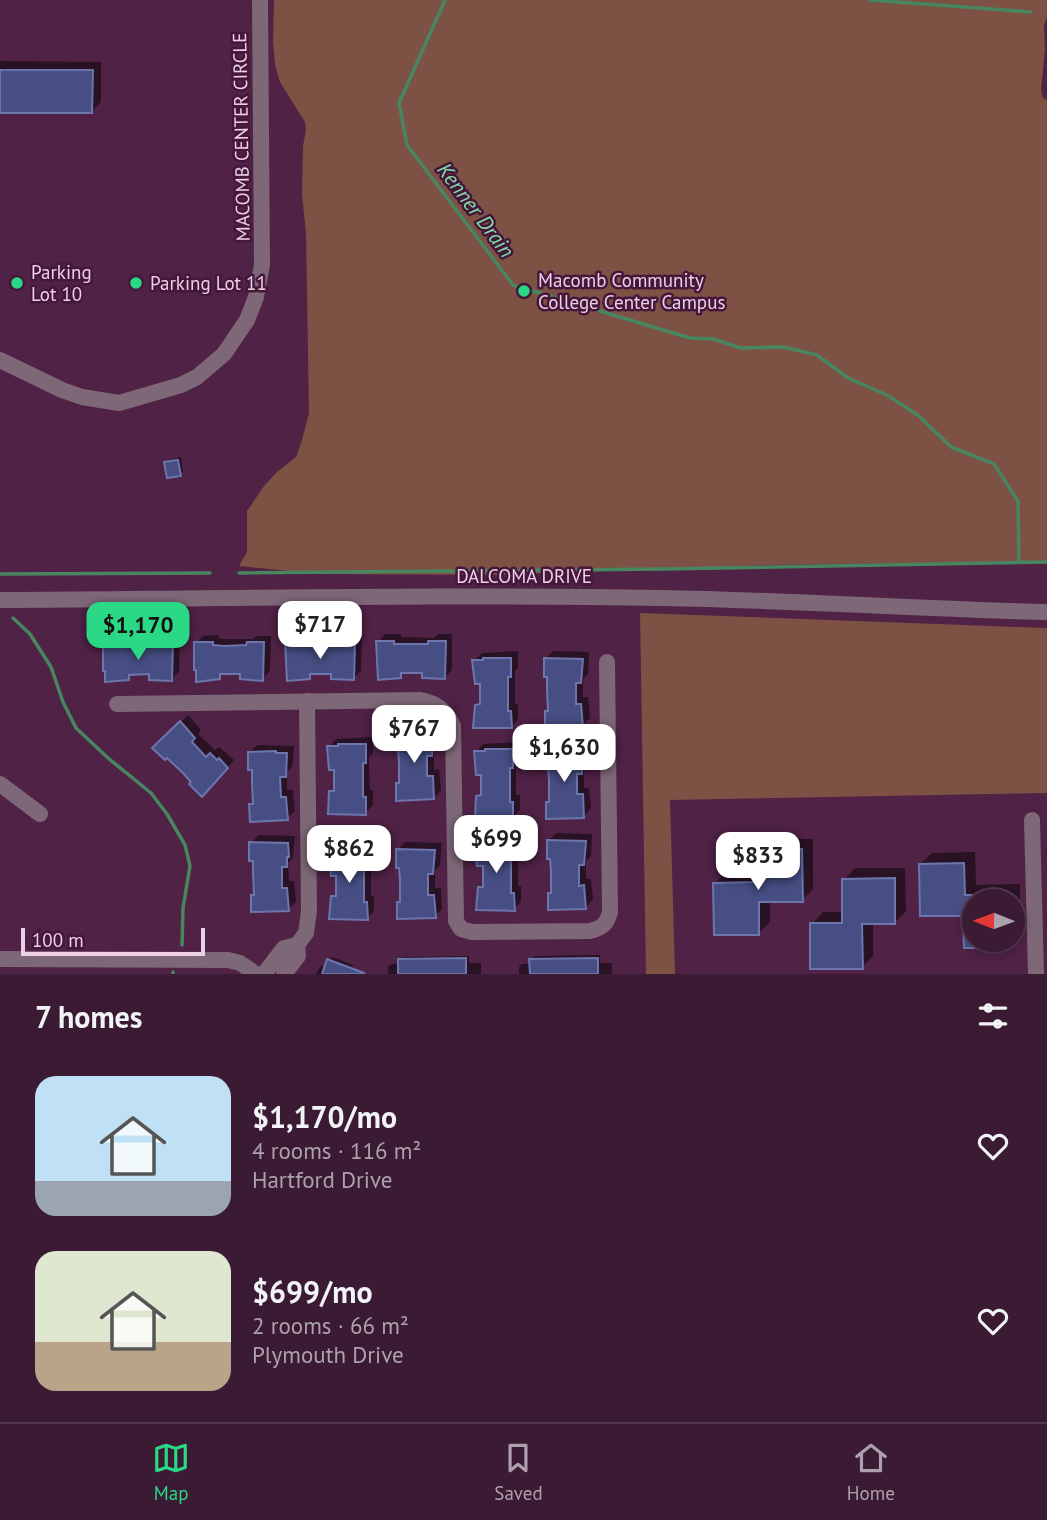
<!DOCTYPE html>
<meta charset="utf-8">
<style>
:root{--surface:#3b1a34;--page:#462740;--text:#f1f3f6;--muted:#aca1ac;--line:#54384f;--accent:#2ad885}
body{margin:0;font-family:"PT Sans",sans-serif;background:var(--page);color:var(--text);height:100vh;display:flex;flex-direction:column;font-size:26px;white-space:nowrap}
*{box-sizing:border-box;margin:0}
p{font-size:23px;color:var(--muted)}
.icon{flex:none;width:38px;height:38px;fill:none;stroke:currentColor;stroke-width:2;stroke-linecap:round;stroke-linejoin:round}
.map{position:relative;height:974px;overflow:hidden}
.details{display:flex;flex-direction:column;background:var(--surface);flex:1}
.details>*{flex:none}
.needle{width:46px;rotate:271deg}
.buttons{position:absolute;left:962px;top:889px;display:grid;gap:14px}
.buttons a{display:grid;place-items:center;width:63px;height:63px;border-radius:50%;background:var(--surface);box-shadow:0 4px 10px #0003,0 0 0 2px var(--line);font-size:35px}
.scale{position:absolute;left:21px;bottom:18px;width:184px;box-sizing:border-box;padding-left:7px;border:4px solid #edd0e5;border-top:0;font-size:19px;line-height:24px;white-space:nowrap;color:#edd0e5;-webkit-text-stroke:5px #44173b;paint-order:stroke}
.price{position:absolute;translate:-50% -60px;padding:0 16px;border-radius:14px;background:#fff;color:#222;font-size:23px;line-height:46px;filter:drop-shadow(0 2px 4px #0008)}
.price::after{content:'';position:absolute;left:50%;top:42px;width:21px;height:16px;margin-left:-10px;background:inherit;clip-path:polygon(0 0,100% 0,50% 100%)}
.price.active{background:var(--accent);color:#111}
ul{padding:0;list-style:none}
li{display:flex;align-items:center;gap:21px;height:175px;padding:0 35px}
li span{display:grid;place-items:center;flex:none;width:196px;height:140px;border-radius:21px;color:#555}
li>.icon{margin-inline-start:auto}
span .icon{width:84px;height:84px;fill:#fffc;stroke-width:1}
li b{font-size:30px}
h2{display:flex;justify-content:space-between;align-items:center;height:84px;padding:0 35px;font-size:30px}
.dock{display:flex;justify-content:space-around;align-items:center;height:98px;border-top:2px solid var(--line);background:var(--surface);font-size:19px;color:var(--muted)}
.dock a{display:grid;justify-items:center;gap:4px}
.dock .active{color:var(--accent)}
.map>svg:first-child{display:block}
.green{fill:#7e5145}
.shadow{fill:#0007;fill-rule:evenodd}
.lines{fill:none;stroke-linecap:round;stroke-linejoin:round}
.stream{stroke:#478660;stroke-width:3.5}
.building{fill:#464e83;stroke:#6c75ac;stroke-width:2}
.minor{stroke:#7e6777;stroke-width:16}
.poi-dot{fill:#2ad885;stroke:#44173b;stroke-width:2.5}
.labels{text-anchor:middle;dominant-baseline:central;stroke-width:5;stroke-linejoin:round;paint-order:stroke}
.street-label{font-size:19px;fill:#edd0e5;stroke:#44173b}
.poi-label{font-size:19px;fill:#edd0e5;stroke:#44173b;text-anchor:start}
.water-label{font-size:21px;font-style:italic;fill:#84dea7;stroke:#44173b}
</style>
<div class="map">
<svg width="1047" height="974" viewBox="0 0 1047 974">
<rect width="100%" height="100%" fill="#4f2246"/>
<g class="green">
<polygon points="274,0 1047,0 1047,17 1044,25 1045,50 1041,90 1043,98 1047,100 1047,561 770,565 497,575 320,574 239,566 247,552 247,511 264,486 277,472 296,457 302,440 309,413 306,233 302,195 303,146 306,130 305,122 280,82 275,65 273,42"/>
<polygon points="640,613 1047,628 1047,793 670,800 675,974 646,974"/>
</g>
<g class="shadow">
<polygon points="0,61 101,62 101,102 92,111 0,111"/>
<polygon points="181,457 183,471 180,474 166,463 169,460"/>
<polygon points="385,634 401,634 401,637 434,638 438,634 452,634 452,670 444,678 423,671 406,671 401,676 378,642"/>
<polygon points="219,635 219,639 253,639 256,636 271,636 270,671 262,679 242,672 224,672 219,678 196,643 203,636"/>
<polygon points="294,635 310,635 310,638 343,638 346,635 362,635 361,671 353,678 332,672 315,672 310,677 286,642"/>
<polygon points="112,636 128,636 128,639 162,639 165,636 180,636 179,672 171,679 151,673 133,673 128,678 105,643"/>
<polygon points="518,651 518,668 515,671 515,704 518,704 518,719 511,727 477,705 482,700 481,682 474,661 482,653"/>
<polygon points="553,651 589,652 588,674 583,679 583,697 588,697 590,718 582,725 546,711 549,708 549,689 545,659"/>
<polygon points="188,715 201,730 198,734 215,750 219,747 234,760 210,788 194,782 184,772 155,748"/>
<polygon points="404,724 440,725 439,746 434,752 434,770 439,769 441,790 434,798 398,784 401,781 397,731"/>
<polygon points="373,737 373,754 369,757 369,767 370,790 373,790 373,805 365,813 331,791 336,786 336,768 329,747 336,739"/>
<polygon points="519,742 520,759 516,762 516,795 520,795 520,810 512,818 478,796 483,791 483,773 476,752 483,744"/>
<polygon points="554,742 591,743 589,765 584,770 584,788 589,788 591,808 584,816 548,802 551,799 547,750"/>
<polygon points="257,745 294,746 292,767 287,772 287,790 293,790 295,811 287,818 251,805 254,802 254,783 250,752"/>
<polygon points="556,833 592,834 591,856 586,861 586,879 591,879 593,899 586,907 550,893 553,890 552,871 548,841"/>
<polygon points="521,834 521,850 518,853 518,886 521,886 521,901 514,909 479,887 485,882 484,864 477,843 484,836"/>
<polygon points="259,835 295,836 293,858 288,863 289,881 294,881 296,902 288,909 252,895 255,892 255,873 251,843"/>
<polygon points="769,839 813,839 813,889 802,900 770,900 770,922 758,933 715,883 726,872 758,872 758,850"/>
<polygon points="405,842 442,843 440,865 435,870 435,888 441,888 442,909 435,916 399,903 402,900 398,850"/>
<polygon points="374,843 374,859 371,863 371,896 374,896 374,911 367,918 332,897 338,892 337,874 330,852 338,845"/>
<path d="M975 852 976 885 1020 884V934L1009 945 965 946V914L920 864 932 853ZM975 901H1013V940H975Z"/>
<polygon points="855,868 905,868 906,911 894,923 873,923 873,956 862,967 812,924 823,912 844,912 844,880"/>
<polygon points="600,955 600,963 612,963 612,974 519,974 519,967 522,964 531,964 531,960 535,956"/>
<polygon points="469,956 469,963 481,963 481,974 388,974 388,967 391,964 400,964 400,960 403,957"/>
<polygon points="332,957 353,965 350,974 316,974 321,966 326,968 329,960"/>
</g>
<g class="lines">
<g class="stream">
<polyline points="445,0 399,103 407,145 513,285 690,338 714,339 740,348 784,347 817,355 848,378 887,395 919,416 951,447 994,464 1018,501 1019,562"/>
<polyline points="870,0 1031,12"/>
<polyline points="239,573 663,569 1047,562"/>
<polyline points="0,574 210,573"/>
<polyline points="13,618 30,634 51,667 63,702 76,728 108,758 151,793 167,814 185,845 190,866 183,908 182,945"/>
<polyline points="173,974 173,972"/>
</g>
</g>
<g class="building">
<polygon points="0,70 93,70 92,113 0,113"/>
<polygon points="178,460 181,476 167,478 164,462"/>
<polygon points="376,641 394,641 394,644 428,644 428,641 446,641 445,679 422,678 422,673 401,673 401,678 378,680"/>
<polygon points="194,642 213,642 213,645 225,646 246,645 247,642 264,642 263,681 240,679 240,674 220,674 220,679 196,682 196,670 194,670"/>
<polygon points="285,642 303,642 303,645 337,645 337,642 355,642 354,680 331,679 331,674 310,674 310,679 287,681"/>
<polygon points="103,643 122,643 122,646 156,646 156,643 173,643 172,681 149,680 149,674 129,675 129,680 105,682 105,671 103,671"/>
<polygon points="483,658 511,658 511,677 508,677 508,711 511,711 512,728 473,728 475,705 480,704 480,684 475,684 472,660 483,660"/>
<polygon points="544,658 583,659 581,683 576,683 576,704 581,704 583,727 545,728 545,711 548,711 547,689 547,677 544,677"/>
<polygon points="180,721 195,738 192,742 206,757 210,753 217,760 219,758 228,768 202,797 189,784 191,782 183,773 167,758 165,760 152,748"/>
<polygon points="423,730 423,732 434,732 432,756 427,756 427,776 433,776 434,799 396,801 396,783 399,783 399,762 398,749 395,749 395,731"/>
<polygon points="338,744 366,744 366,763 363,763 363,797 366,797 366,815 328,814 329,791 334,791 334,770 329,770 327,746 338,746"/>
<polygon points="485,749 513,749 513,768 510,768 510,802 513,802 513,819 475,819 476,796 481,795 481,775 476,775 474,751 485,751"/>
<polygon points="545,749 584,750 584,764 582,764 582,774 577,774 577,794 583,794 584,818 546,819 546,802 549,802 549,780 548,767 545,768"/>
<polygon points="276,751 276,753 287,753 286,777 280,777 281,797 286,797 288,820 250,822 249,804 253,804 252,783 252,770 248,770 248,752"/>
<polygon points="486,840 514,840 514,859 511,859 511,893 514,893 515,911 476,910 478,887 483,887 483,866 477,866 475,842 486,842"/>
<polygon points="547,840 586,841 584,865 579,865 579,886 584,885 586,909 548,910 548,893 551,893 551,871 550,859 547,859"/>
<polygon points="249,842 288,843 289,857 287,857 287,867 282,867 282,888 287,888 289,911 251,912 251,895 254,895 253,873 253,861 249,861"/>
<polygon points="396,849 435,850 433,874 428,874 428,895 434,895 436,918 397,919 397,902 400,902 400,880 399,868 396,868"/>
<polygon points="802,849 803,902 759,902 759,935 714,935 713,883 756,882 756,850"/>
<polygon points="339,850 367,850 367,868 364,868 364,902 367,902 368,920 329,919 331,896 336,896 336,876 331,876 328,852 339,852"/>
<polygon points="964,863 965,895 975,895 975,948 964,948 963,916 920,916 919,864"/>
<polygon points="895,878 895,924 862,924 863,969 810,969 810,923 842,923 842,879"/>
<polygon points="466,958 466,974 398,974 398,959"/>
<polygon points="598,958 598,974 530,974 529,959"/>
<polygon points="327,959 364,973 363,974 322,974"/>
</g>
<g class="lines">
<g class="minor">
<polyline points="0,360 62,390 82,397 119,403 181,385 197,377 224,354 247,320 256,297 262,265 260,0"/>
<path d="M0 600C220 599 441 594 661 598 790 600 918 609 1047 612"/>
<path d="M117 704 419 700C436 703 445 709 453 726L456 921 461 929 472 932 590 931C602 928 607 924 610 912L607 662"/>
<polyline points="0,784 40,814"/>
<polyline points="1032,820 1036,974"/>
<polyline points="297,945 306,933 309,911 307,701"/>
<polyline points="0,959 228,960 240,963 256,974"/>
<polyline points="264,974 284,948 297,945 298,956 284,974"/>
</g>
</g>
<g class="poi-dot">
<circle cx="17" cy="283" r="7"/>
<circle cx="136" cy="283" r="7"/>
<circle cx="524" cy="291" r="7"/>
</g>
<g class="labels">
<g class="street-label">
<text transform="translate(241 137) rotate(-91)">MACOMB CENTER CIRCLE</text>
<text x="524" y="576">DALCOMA DRIVE</text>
</g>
<g class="poi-label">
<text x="31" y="272">Parking<tspan x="31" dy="22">Lot 10</tspan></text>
<text x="538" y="280">Macomb Community<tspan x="538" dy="22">College Center Campus</tspan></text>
<text x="150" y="283">Parking Lot 11</text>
</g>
<g class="water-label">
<text transform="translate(476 210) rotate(53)">Kenner Drain</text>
</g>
</g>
</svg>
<div class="buttons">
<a><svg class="needle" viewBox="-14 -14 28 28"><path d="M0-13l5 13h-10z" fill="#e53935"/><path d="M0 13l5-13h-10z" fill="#aca1ac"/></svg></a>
</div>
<div class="scale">100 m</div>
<b class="price" style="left:320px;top:661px">$717</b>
<b class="price active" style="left:138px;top:662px">$1,170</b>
<b class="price" style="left:414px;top:765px">$767</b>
<b class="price" style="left:564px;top:784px">$1,630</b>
<b class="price" style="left:496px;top:875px">$699</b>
<b class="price" style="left:349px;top:885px">$862</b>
<b class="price" style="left:758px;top:892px">$833</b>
</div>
<section class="details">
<h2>7 homes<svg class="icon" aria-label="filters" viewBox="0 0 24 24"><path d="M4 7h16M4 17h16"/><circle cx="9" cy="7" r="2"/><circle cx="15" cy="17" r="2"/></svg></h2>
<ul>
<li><span style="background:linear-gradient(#bfe0f5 75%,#9aa5b1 0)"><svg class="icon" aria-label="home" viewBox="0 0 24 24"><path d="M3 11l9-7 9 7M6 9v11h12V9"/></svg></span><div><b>$1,170/mo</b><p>4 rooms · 116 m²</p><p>Hartford Drive</p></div><svg class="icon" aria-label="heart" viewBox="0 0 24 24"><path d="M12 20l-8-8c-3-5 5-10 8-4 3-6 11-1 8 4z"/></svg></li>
<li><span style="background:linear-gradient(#dfe7d0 65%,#b9a48a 0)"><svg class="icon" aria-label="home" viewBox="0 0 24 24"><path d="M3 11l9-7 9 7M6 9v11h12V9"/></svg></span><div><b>$699/mo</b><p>2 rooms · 66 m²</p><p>Plymouth Drive</p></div><svg class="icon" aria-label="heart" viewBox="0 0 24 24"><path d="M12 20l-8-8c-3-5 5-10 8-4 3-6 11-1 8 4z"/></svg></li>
</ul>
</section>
<nav class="dock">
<a class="active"><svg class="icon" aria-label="map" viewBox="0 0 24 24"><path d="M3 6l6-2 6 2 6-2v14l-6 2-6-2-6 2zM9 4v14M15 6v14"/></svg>Map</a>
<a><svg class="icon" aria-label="saved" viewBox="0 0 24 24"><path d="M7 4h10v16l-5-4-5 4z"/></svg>Saved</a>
<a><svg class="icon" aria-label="home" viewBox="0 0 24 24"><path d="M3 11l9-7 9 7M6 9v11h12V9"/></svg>Home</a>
</nav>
